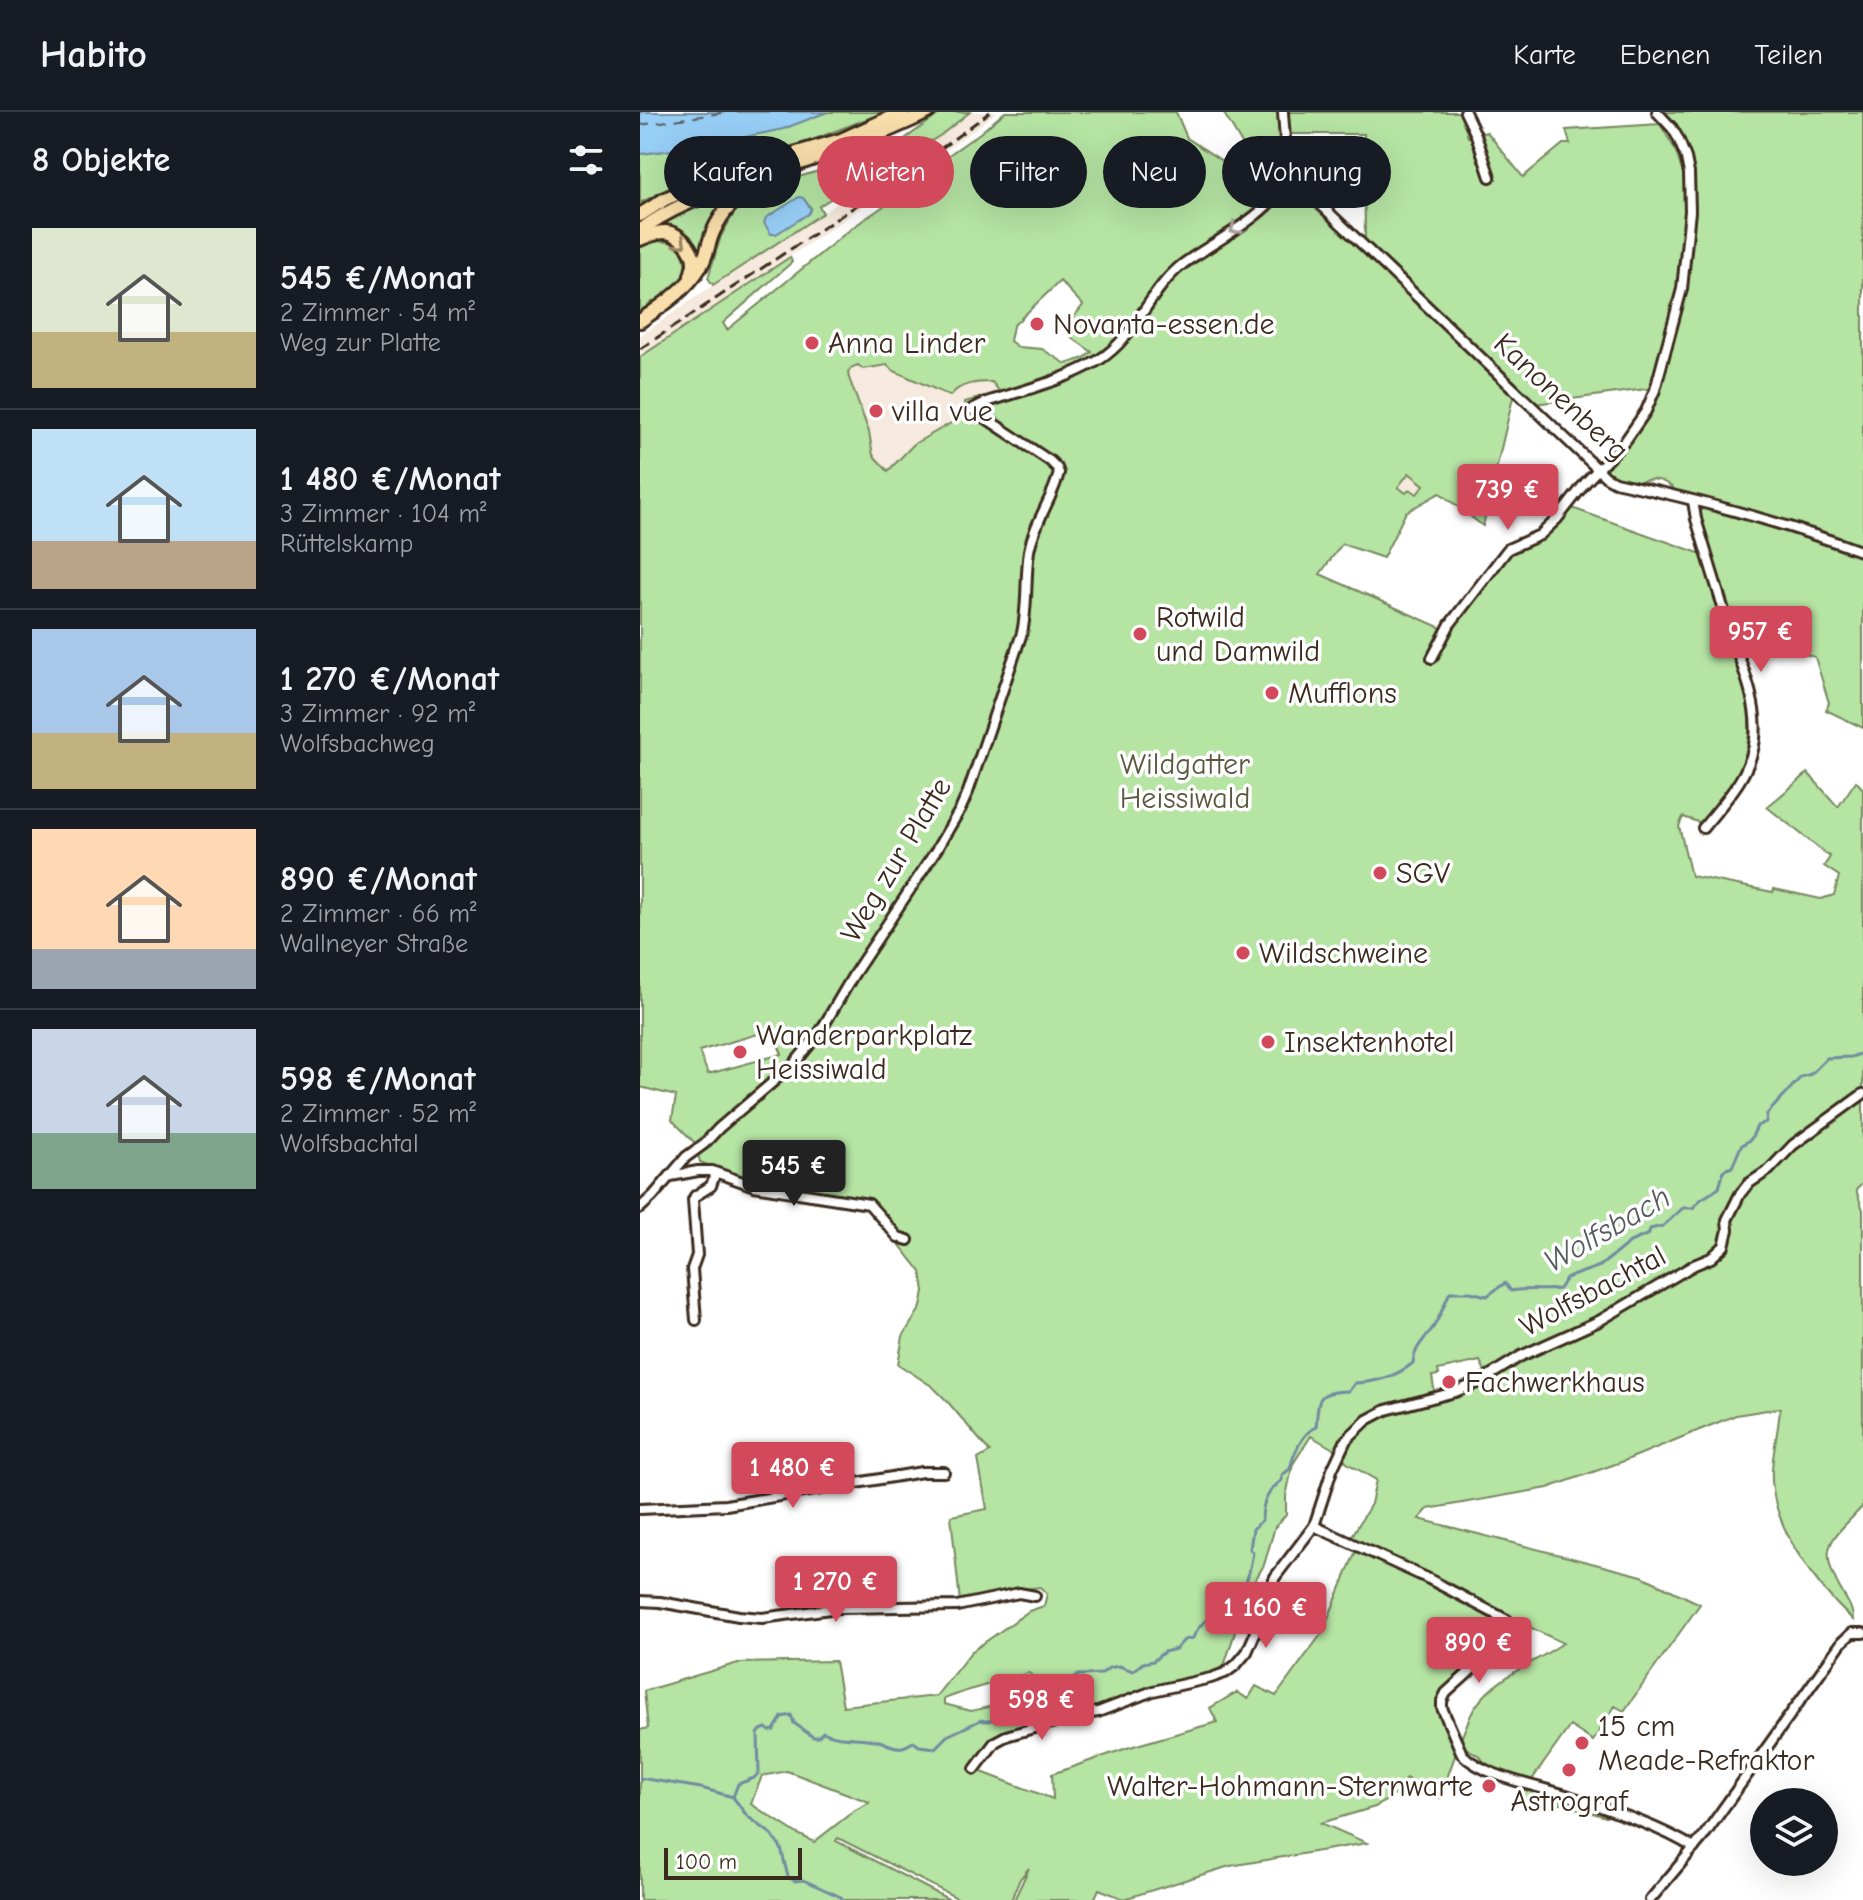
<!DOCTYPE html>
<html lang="de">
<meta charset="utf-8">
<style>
:root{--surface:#171b24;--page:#20242c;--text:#f1f3f6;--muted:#9ea1a6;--line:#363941;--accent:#d1495b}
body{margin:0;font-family:"Comic Neue",sans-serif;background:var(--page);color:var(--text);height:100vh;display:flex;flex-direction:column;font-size:30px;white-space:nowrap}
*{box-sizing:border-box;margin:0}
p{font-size:26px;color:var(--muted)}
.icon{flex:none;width:44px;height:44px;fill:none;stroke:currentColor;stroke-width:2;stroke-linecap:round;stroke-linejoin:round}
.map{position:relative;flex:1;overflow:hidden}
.details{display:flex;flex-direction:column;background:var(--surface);width:640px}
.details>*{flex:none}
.guide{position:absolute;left:24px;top:24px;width:760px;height:72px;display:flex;gap:16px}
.tools{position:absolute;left:1110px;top:1676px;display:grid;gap:16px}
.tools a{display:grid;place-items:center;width:88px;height:88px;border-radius:50%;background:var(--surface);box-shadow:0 8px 32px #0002;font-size:40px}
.scale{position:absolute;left:24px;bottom:20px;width:138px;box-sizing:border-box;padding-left:8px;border:4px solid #3b2a1e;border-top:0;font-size:22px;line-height:28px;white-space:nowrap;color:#3b2a1e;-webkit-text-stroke:6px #fff;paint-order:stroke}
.price{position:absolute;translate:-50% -68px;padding:0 18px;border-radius:8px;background:var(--accent);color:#fff;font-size:26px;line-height:52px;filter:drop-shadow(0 2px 4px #0008)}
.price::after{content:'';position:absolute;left:50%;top:48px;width:24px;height:18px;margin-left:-12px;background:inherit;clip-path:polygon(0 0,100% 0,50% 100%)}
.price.current{background:#222;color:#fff}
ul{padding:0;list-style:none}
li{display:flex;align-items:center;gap:24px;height:200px;padding:0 32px}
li+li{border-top:2px solid var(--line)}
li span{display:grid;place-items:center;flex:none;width:224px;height:160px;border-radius:0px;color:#555}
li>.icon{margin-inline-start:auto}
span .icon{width:96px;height:96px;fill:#fffc;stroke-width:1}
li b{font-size:34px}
h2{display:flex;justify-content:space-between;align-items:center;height:96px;padding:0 32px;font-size:34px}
.pill{padding:0 28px;border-radius:36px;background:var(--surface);box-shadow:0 8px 32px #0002;font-size:28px;line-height:72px}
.pill.current{background:var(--accent);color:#fff}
header{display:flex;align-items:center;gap:48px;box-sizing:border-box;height:112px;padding:0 40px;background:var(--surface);border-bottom:2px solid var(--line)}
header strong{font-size:38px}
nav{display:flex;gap:44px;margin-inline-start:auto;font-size:28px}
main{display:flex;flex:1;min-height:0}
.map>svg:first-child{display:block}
.built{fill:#f5eadd}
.green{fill:#b5e4a3;stroke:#788760;stroke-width:2;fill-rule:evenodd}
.water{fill:#97cef6;stroke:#728ca0;stroke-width:2}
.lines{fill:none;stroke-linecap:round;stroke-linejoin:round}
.stream{stroke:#728ca0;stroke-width:3}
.ferry{stroke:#575b5f;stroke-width:2;stroke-dasharray:10 8;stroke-linecap:butt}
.street-casing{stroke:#3b2a1e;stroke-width:14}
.primary-casing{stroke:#3b2a1e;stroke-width:18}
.street{stroke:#fff;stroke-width:8}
.primary{stroke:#f8deab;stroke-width:12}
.rail{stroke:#3b2a1e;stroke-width:3;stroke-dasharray:12 6;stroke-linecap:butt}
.oneway{stroke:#a79f9a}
.oneway2{stroke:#9a8464}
.poi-dot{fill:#d1495b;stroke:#fff;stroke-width:3}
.labels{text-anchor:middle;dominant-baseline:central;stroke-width:7;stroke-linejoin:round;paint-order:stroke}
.poi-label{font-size:30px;fill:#3b2a1e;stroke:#fff;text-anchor:start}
.street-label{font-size:30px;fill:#3b2a1e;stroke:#fff}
.park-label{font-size:30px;fill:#5a583f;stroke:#fff}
.water-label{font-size:32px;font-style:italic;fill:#575b5f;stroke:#fff}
</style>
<header>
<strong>Habito</strong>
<nav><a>Karte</a><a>Ebenen</a><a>Teilen</a></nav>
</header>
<main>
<section class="details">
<h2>8 Objekte<svg class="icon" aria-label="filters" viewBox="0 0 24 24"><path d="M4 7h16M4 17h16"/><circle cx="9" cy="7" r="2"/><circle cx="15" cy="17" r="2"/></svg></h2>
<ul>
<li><span style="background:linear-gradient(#dfe7d0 65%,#c2b280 0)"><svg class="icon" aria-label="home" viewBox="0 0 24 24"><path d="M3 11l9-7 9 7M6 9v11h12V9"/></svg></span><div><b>545 €/Monat</b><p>2 Zimmer · 54 m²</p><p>Weg zur Platte</p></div></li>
<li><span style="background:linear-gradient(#bfe0f5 70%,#b9a48a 0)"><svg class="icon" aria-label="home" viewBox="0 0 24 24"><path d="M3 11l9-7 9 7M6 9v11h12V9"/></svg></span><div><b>1 480 €/Monat</b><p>3 Zimmer · 104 m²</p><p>Rüttelskamp</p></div></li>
<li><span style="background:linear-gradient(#a9c7e8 65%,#c2b280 0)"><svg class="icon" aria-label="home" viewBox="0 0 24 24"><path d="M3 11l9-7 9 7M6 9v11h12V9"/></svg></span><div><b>1 270 €/Monat</b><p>3 Zimmer · 92 m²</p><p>Wolfsbachweg</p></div></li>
<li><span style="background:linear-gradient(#ffd9b3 75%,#9aa5b1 0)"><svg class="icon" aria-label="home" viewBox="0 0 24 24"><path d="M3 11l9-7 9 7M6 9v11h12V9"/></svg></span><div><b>890 €/Monat</b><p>2 Zimmer · 66 m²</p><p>Wallneyer Straße</p></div></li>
<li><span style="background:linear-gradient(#c9d6e8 65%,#7fa58c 0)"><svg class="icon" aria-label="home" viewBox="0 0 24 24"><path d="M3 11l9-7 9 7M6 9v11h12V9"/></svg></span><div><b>598 €/Monat</b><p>2 Zimmer · 52 m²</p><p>Wolfsbachtal</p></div></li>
</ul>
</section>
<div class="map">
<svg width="1223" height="1788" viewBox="0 0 1223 1788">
<rect width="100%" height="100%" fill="#fff"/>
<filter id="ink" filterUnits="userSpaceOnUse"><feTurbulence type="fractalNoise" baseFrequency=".0125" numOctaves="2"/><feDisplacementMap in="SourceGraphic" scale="16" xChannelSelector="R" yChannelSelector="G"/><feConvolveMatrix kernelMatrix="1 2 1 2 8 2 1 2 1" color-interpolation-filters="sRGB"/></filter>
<g filter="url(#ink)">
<g class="built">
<polygon points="330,0 356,0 334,18 74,197 0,245 0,224 73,173 301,23"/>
<polygon points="218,253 247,253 252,258 310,284 321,275 341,270 352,270 361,280 325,290 327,301 274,332 248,359 233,343 229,320 209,266 208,261 211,256"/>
<polygon points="769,361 785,373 777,383 766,381 758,375"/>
</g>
<g class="green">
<polygon points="187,0 245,0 146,38 41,70 0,91 0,42 57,35 143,17"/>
<path d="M302 0H330L301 23 242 60 210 75 179 94 183 101 73 173 68 166 81 124 94 101 104 92 131 75 142 70 205 51 239 31 255 34ZM163 86 171 96 126 106Z"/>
<path d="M365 0H536L547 26 608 66 643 81 651 74 737 150 874 281 843 414 800 381 766 400 743 446 702 432 680 462 810 520 872 437 886 432 929 395 1070 445 1059 403 1061 396C1082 398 1102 405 1122 410 1156 421 1191 431 1223 445V616L1186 598 1189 591 1175 545 1087 520C1092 542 1104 564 1107 587 1117 644 1095 671 1061 711L1043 705 1039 714 1051 764 1133 780 1134 777 1181 787 1194 783 1199 764 1184 754 1190 745 1127 695 1168 661 1198 695 1216 669 1223 677V1071L1216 1078 1223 1098V1394C1192 1428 1175 1433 1202 1480 1208 1490 1213 1497 1213 1508 1175 1473 1129 1412 1132 1358 1133 1337 1139 1316 1140 1296L1096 1303 984 1349 908 1376 788 1397 779 1407 1002 1464 1060 1492 984 1599 975 1594 953 1629 930 1614 891 1669 852 1658 838 1643 824 1635 820 1629C825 1618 829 1604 836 1594 857 1564 895 1551 923 1531L709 1429 731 1392 736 1368 707 1351 695 1338 671 1324 653 1352 646 1384V1403L635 1415 624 1453 608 1480 584 1554 563 1565 514 1574 451 1598 426 1591 402 1574 389 1561 329 1578 304 1587V1592L331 1599 387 1586 412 1590 427 1603 360 1621 331 1656 413 1687 412 1662 490 1635 577 1610 570 1596 597 1580 608 1587 616 1574 636 1584 682 1521 717 1436 743 1448 866 1511V1523L799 1587 816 1634V1641L800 1686 766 1666 755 1683 735 1695 681 1711 727 1731 590 1754 484 1787 459 1777 454 1788H374L389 1756 380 1767 371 1788H321L198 1726 196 1729 310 1788H0V1618L8 1616 4 1579 98 1551 195 1549 203 1594 296 1584 331 1540 389 1499 404 1494 407 1482 400 1475 366 1479 320 1490 311 1404 347 1397 338 1347 350 1340 307 1289 293 1275 258 1252 263 1224 281 1195 284 1179 281 1160 256 1128 262 1122 232 1089 113 1070 60 1050 55 1031 32 1008 36 984 0 975V245L150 145 152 150 83 211 87 218 212 116 264 80 266 73 340 21ZM420 169 443 193 430 210 432 226 452 240 444 246 426 252 402 237 378 235 370 229 373 214ZM218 253 223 257 247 253 252 258 310 284C320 271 337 270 352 270L360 280 325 290 327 302 274 332 248 359 233 343 229 320 209 266 208 261 211 256ZM769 361 784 373 777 382 770 377 766 381 758 375ZM133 921 142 942 68 962 59 939 118 922ZM840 1249 849 1267 831 1279 796 1289 792 1264 799 1263 798 1258ZM147 1659 229 1690V1691L215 1698 174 1730 156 1721 111 1692 122 1664Z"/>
<polygon points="583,0 639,0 641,64 627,51 619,57 611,47"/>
<polygon points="647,0 821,0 828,25 847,20 883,65 923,32 930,32 926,18 1020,12 1035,37 1044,65 1047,112 1035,197 1013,276 895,292 725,130 724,22 647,22"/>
<path d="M1021 0H1223V435L1152 411 1038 381C1012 353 1000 379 976 367 976 367 967 359 966 358V355L999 314 1014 290 1037 210 1051 57Z"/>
<polygon points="96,79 98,80 58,147 52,134 14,116 55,94"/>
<path d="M15 129C28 129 37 130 43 142 55 171 19 186 0 199V134Z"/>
<polygon points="889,1674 968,1703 966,1705 923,1692 874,1689"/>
</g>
<g class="water">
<polygon points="0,0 187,0 143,17 57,35 0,42"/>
<polygon points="159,85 163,86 171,97 168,102 136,122 131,122 124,111 126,106"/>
</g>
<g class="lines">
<g class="stream">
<path d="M419 1583 438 1563 461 1562 469 1556 479 1554 493 1559 503 1551 513 1549 524 1540 536 1537 544 1528 553 1526C557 1515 569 1503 581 1500 585 1491 591 1485 600 1483 608 1469 610 1456 613 1441L610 1437 613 1417 622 1408C622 1390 628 1379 642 1368V1363L650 1357C653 1343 662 1321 676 1315 679 1284 676 1280 709 1279L715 1271C736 1270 756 1265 773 1251 774 1236 784 1228 792 1217 800 1206 804 1192 810 1180H830L847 1184 865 1171 871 1179C887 1176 903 1179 919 1177L926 1166 960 1154 990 1130 1009 1122 1010 1117 1023 1114 1043 1096H1053L1060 1088 1079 1076 1084 1058 1092 1055 1101 1034 1111 1027 1117 1014 1126 1010 1127 1002 1161 965 1171 962 1187 946 1211 945 1223 941"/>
<polyline points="0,1666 61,1676 93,1685"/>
<path d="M93 1685 98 1672 114 1666 119 1661 118 1622 121 1618 126 1616 130 1619 134 1618 142 1605 151 1603 154 1611 173 1625H178L183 1620C199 1628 220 1624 239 1629 246 1631 255 1637 263 1635 267 1634 270 1631 274 1630L279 1634 295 1636 307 1624 341 1608C348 1610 352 1610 356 1603L369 1606 372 1603H379L389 1597 399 1599 403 1595 411 1594"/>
<polyline points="93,1685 107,1704 130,1721 141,1736 148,1765 155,1769 163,1768 201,1785 203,1788"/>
</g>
<polyline class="ferry" points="0,13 89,0"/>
<defs>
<g id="street">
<polyline points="825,0 836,23 850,65"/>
<path d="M645 63 658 71 966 365 975 370C1059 388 1142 410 1223 440"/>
<path d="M1053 389 1056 407C1068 447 1080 486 1092 525 1103 557 1119 593 1115 627 1111 663 1084 690 1063 716"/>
<polyline points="792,546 810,512 868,437 900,423 917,407 946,370 986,328 1006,299 1015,278 1042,177 1050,99 1049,61 1046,46 1038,26 1032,16 1017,0"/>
<polyline points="31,1064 58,1059 72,1059 114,1074 229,1092 258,1125 268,1128"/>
<path d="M0 1096 13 1084 46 1045 64 1032 79 1016 154 952 180 920 214 862 295 740 321 696 328 680 382 521C388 494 385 466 389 439 394 411 412 388 419 361L417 356 410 349 332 297 344 291C383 278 424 269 459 248 497 224 509 178 543 152 567 134 632 101 642 73 649 56 644 19 643 0"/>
<polyline points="56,1208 52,1157 57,1143 53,1088 55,1084 71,1074 74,1065 72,1059"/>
<polyline points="0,1397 86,1393 282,1360 304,1360"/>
<path d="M674 1414 789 1467 867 1508 870 1516 869 1524 806 1581 802 1589V1596L822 1642C845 1666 900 1674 932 1685 970 1698 1021 1715 1054 1736"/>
<polyline points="0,1489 20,1490 99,1504 122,1506 198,1496 317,1494 379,1481 395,1484"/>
<polyline points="335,1657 355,1630 366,1624 439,1603 458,1600 513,1579 571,1566 585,1561 596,1553 607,1540 614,1524 616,1510 635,1465 674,1414 692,1358 706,1328 727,1308 746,1298 815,1280 839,1270 881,1244 959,1209 1054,1153 1071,1146 1084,1134 1088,1118 1087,1108 1100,1082 1108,1072 1129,1058 1153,1033 1223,982"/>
<polyline points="1010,1788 1063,1725 1202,1530 1212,1521 1223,1521"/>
</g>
<g id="primary">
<polyline points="0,103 25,87 53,75 103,57 201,28 263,0"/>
<path d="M0 119C33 92 77 80 117 66 175 46 233 27 288 0"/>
<path d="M0 127C8 124 16 120 25 120 39 121 54 136 54 151 54 153 52 161 51 163"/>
<path d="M0 209C23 193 45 179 60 155 67 145 68 131 73 120 83 97 99 83 119 70"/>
</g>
</defs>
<use href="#street" class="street-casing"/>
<use href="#primary" class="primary-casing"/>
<use href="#street" class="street"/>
<use href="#primary" class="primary"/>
<polyline class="rail" points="0,237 291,44 350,0"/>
</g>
<defs><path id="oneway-chevron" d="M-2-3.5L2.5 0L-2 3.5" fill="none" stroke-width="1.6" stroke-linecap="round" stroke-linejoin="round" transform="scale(2)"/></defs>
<use class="oneway" href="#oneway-chevron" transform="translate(595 117) rotate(143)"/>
<use class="oneway2" href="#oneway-chevron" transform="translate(41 131) rotate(43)"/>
</g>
<g class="poi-dot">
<circle cx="397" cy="212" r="8"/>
<circle cx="172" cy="231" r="8"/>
<circle cx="236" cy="299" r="8"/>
<circle cx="500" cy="522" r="8"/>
<circle cx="632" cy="581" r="8"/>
<circle cx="740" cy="761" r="8"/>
<circle cx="603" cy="841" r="8"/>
<circle cx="628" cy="930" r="8"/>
<circle cx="100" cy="940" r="8"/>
<circle cx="809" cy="1270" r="8"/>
<circle cx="942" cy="1631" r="8"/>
<circle cx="929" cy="1658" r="8"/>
<circle cx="849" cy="1674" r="8"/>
</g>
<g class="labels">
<g class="poi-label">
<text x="413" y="212">Novanta-essen.de</text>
<text x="188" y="231">Anna Linder</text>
<text x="252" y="299">villa vue</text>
<text x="516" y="505">Rotwild<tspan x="516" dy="34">und Damwild</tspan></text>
<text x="648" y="581">Mufflons</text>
<text x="756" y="761">SGV</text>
<text x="619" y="841">Wildschweine</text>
<text x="116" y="923">Wanderparkplatz<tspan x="116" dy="34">Heissiwald</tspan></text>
<text x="644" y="930">Insektenhotel</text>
<text x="825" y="1270">Fachwerkhaus</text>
<text x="958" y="1614">15 cm<tspan x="958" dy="34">Meade-Refraktor</tspan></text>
<text x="833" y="1674" text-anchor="end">Walter-Hohmann-Sternwarte</text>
<text x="929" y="1689" text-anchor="middle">Astrograf</text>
</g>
<g class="street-label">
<text transform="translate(921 285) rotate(43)">Kanonenberg</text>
<text transform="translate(256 748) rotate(-59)">Weg zur Platte</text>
<text transform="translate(953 1179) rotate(-28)">Wolfsbachtal</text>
</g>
<g class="park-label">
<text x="545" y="652">Wildgatter<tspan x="545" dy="34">Heissiwald</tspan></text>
</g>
<g class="water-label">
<text transform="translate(967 1117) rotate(-30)">Wolfsbach</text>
</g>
</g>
</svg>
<div class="tools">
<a><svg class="icon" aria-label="layers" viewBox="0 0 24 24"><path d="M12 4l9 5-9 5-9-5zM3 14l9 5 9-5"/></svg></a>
</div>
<div class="scale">100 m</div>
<b class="price" style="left:868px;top:420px">739 €</b>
<b class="price" style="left:1121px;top:562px">957 €</b>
<b class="price current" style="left:154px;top:1096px">545 €</b>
<b class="price" style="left:153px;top:1398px">1 480 €</b>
<b class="price" style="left:196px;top:1512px">1 270 €</b>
<b class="price" style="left:626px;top:1538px">1 160 €</b>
<b class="price" style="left:839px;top:1573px">890 €</b>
<b class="price" style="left:402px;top:1630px">598 €</b>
<div class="guide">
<a class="pill">Kaufen</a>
<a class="pill current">Mieten</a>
<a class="pill">Filter</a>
<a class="pill">Neu</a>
<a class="pill">Wohnung</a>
</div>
</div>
</main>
